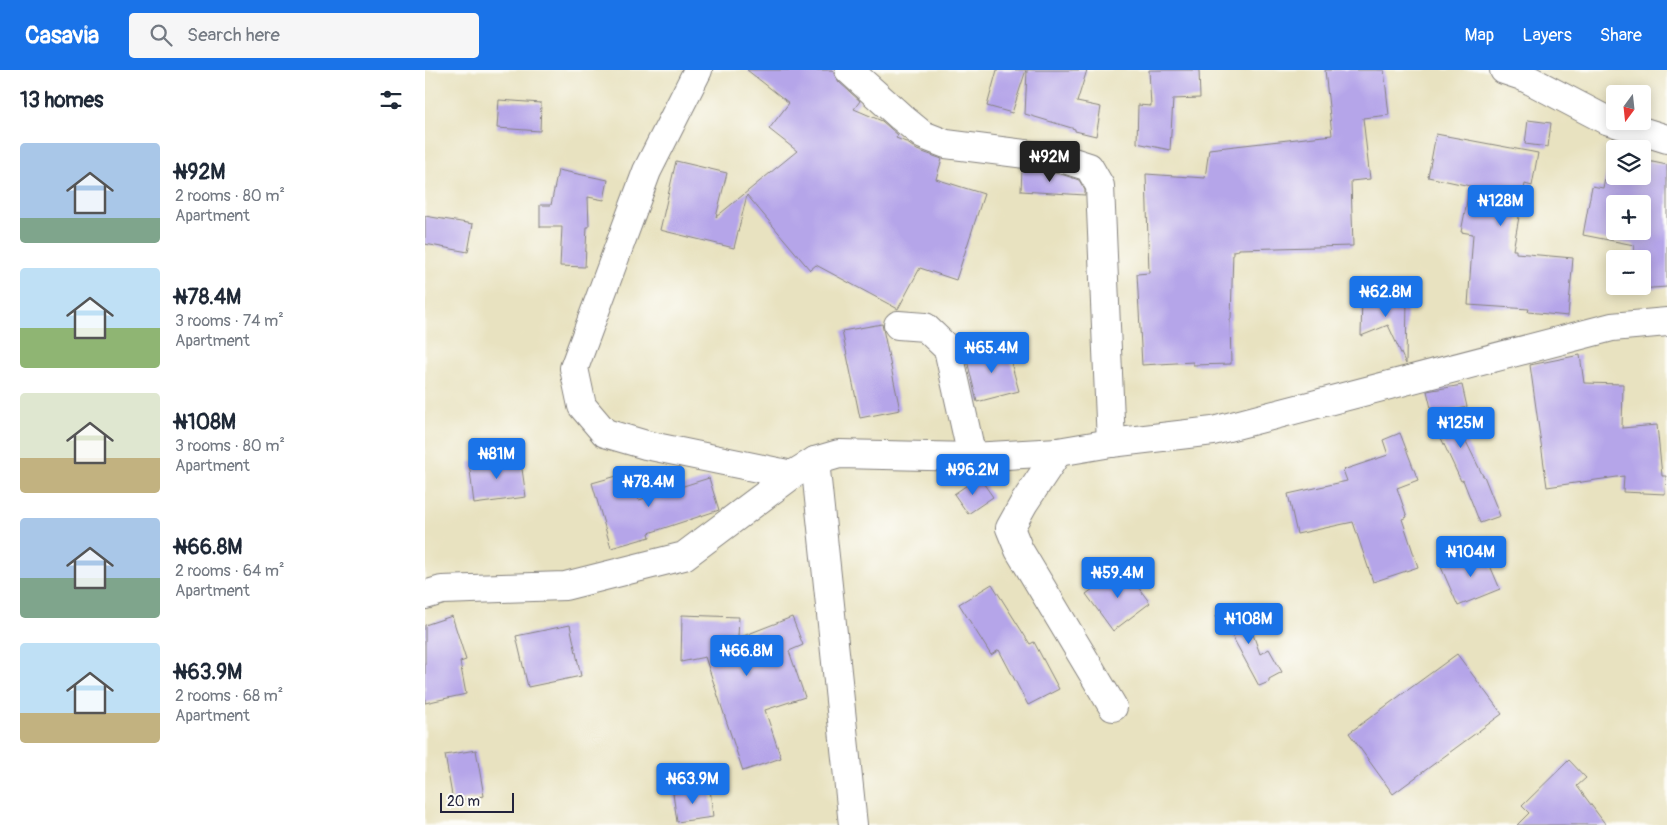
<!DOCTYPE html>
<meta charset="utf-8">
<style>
:root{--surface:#fff;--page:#f6f6f7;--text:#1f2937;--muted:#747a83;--accent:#1a73e8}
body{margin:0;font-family:Pangolin,sans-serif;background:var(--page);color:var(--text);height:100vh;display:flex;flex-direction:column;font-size:19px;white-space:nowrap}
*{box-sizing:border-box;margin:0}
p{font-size:16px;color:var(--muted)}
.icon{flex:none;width:28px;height:28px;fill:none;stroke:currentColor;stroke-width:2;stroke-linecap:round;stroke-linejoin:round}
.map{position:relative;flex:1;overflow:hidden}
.details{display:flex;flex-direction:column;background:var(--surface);width:425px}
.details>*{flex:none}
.needle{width:32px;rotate:195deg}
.controls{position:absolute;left:1181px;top:15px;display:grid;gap:10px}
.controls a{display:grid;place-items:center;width:45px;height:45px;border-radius:5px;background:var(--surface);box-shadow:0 2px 12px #0003;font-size:25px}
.scale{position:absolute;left:15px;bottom:12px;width:74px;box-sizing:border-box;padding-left:5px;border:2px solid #22223b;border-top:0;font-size:14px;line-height:18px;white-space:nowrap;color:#22223b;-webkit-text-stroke:4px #fdfcf7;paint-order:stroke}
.price{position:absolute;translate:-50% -42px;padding:0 11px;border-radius:5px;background:var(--accent);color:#fff;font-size:16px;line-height:32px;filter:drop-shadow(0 1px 2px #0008)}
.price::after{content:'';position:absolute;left:50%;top:30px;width:15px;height:11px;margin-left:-8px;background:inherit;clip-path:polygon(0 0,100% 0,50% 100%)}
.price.current{background:#222;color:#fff}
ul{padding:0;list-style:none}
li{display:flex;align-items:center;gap:15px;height:125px;padding:0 20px}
li span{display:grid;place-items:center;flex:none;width:140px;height:100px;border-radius:5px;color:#555}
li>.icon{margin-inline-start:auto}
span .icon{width:60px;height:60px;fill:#fffc;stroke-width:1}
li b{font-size:21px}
h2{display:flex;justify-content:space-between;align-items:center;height:60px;padding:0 20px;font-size:21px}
header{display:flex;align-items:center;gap:30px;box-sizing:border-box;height:70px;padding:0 25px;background:var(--accent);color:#fff}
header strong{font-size:24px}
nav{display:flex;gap:28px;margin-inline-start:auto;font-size:18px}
.search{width:350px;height:45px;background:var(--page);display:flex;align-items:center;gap:12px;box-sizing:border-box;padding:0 18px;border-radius:5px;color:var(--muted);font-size:19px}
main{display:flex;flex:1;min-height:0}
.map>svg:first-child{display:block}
.building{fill:#b5a5e9;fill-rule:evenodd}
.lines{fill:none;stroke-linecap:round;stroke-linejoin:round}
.minor-casing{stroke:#85827e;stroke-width:30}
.minor{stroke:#fff;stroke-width:28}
</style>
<header>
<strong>Casavia</strong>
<div class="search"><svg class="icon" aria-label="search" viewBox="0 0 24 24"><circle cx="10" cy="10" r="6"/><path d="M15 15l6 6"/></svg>Search here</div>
<nav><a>Map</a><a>Layers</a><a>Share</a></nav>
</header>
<main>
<section class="details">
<h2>13 homes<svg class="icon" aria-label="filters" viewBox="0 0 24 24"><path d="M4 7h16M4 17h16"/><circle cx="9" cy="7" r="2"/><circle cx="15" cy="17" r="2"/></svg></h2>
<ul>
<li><span style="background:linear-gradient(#a9c7e8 75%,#7fa58c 0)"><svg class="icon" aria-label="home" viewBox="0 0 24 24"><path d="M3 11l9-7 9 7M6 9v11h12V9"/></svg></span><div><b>₦92M</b><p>2 rooms · 80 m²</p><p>Apartment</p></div></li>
<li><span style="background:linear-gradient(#bfe0f5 60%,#8fb573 0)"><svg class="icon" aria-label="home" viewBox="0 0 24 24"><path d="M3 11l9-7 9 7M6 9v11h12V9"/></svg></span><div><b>₦78.4M</b><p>3 rooms · 74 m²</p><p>Apartment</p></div></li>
<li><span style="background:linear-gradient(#dfe7d0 65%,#c2b280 0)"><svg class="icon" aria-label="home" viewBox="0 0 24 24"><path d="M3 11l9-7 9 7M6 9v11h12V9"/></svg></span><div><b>₦108M</b><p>3 rooms · 80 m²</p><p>Apartment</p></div></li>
<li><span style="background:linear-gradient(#a9c7e8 60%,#7fa58c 0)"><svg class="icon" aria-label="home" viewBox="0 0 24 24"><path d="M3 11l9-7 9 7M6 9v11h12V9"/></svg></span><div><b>₦66.8M</b><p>2 rooms · 64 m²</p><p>Apartment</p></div></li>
<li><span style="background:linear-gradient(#bfe0f5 70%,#c2b280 0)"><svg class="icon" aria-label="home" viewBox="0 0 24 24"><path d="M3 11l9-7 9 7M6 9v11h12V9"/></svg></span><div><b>₦63.9M</b><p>2 rooms · 68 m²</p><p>Apartment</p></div></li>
</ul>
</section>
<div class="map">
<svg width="1242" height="755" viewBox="0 0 1242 755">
<rect width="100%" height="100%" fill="#fdfcf7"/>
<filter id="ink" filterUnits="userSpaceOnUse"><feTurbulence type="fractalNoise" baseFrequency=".02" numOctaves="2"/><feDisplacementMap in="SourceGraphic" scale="10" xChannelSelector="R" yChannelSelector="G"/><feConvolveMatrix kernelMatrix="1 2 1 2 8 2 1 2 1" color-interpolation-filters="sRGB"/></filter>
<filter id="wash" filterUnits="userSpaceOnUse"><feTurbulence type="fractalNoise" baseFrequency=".0096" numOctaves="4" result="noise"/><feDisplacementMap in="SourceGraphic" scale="20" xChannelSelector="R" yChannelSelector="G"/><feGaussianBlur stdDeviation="1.12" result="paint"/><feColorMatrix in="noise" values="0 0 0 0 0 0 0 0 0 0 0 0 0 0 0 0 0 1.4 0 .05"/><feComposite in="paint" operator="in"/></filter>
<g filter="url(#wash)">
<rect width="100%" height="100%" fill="#e8e2c0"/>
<g id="blocks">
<g class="building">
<polygon points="322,0 407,0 414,12 435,31 429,39 457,51 473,65 471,68 481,72 492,80 517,89 511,109 559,124 531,210 495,198 473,239 391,195 385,200 322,125 309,178 235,160 251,91 302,103 291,147 372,81 344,59 364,33"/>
<polygon points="572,0 601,0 587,43 562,36"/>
<polygon points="602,0 662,0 652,32 676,37 671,66 650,61 650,59 600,44"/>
<polygon points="724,0 774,0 775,28 748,29 745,80 712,73 713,35 726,36"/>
<polygon points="900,0 959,0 964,45 938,48 945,109 926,111 928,176 814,179 814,180 808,181 806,249 805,249 806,294 768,295 768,292 717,295 712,204 724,203 721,104 780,108 784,79 907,65"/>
<polygon points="74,30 116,33 115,61 72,58"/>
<polygon points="1103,50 1126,53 1123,77 1100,74"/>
<polygon points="1011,64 1113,83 1107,116 1100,114 1088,180 1091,180 1091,183 1148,188 1143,246 1103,242 1104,239 1043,235 1048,164 1036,162 1045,116 1003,107"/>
<path d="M1185 83 1190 84V106H1218V90L1242 95V217L1213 219 1212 216H1218V189H1210L1209 175 1158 165 1167 116 1178 118ZM1190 134H1218V161H1190Z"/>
<polygon points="597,99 636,104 654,110 660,120 660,125 596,121"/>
<polygon points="133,100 183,110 179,130 163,127 164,157 162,157 160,197 135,196 137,157 115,157 115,135 126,135"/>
<polygon points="0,146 48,154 43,182 0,174"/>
<polygon points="937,226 982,227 981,294 963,255 936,266"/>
<polygon points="457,254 475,340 435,348 417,261"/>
<polygon points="581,275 594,321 552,332 541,286"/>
<polygon points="1155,285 1159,313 1198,314 1197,358 1232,355 1237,406 1241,406 1240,424 1198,422 1199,406 1122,417 1105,295"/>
<polygon points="1037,315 1042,337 1026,341 1058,406 1059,406 1075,446 1055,453 1038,410 1036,411 1010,355 1002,321"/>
<polygon points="975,363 993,410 972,418 982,447 977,449 993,497 948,512 928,452 872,464 863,424 922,411 918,400 963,385 958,370"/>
<polygon points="95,385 101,427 49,434 44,392"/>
<polygon points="206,402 214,430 284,408 294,440 224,463 225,467 186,478 167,413"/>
<polygon points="554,407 568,427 543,444 529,424"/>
<polygon points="1058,479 1075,519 1033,536 1016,497"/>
<polygon points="698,497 725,533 688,561 661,524"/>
<polygon points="567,514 605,574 609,572 634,619 603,635 574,580 566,585 534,534"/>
<polygon points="818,536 835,584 844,579 857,602 844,609 844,612 834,616 805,562 798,564 791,546"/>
<polygon points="257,545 314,547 313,568 367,547 378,575 364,581 380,627 340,640 356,688 318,701 280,587 256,592"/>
<polygon points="27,546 41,590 35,592 41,624 0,633 0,555"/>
<polygon points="145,555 156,606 103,617 91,566"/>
<polygon points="1032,584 1077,644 968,724 924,663"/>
<polygon points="51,680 59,726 28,731 20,685"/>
<polygon points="1144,690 1161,708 1152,716 1181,755 1092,755 1104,743 1097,736"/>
<polygon points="285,718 288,747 252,752 248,723"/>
</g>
</g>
</g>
<g filter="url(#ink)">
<use href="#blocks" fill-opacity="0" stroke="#85827e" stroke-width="1"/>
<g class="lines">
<defs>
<g id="minor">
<polyline points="273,0 222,101 149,298 157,336 180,363 221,375 367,405"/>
<polyline points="424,0 476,47 498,65 521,74 639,89 664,97 675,116 686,373"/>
<polyline points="1079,0 1097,6 1181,50 1242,69"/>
<polyline points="473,255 500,257 523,279 547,387"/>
<polyline points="633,382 599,433 585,458 594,480 688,637"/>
<polyline points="390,391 428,755"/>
<polyline points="0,525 17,520 140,516 259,486 367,405 390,391 414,384 547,387 633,382 686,373 788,361 1187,257 1242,252"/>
</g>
</defs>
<use href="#minor" class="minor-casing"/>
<use href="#minor" class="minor"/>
</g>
</g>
</svg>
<div class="controls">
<a><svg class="needle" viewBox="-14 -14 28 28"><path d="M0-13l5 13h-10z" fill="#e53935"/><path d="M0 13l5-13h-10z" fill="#747a83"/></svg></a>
<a><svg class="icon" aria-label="layers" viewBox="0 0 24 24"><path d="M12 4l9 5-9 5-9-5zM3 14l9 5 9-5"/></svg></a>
<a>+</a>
<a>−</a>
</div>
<div class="scale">20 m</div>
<b class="price current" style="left:625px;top:113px">₦92M</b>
<b class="price" style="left:1076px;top:157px">₦128M</b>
<b class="price" style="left:961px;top:248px">₦62.8M</b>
<b class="price" style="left:567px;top:304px">₦65.4M</b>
<b class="price" style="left:1036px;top:379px">₦125M</b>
<b class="price" style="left:72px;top:410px">₦81M</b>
<b class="price" style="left:548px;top:426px">₦96.2M</b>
<b class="price" style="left:224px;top:438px">₦78.4M</b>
<b class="price" style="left:1046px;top:508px">₦104M</b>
<b class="price" style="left:693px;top:529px">₦59.4M</b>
<b class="price" style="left:824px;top:575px">₦108M</b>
<b class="price" style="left:322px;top:607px">₦66.8M</b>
<b class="price" style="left:268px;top:735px">₦63.9M</b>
</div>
</main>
